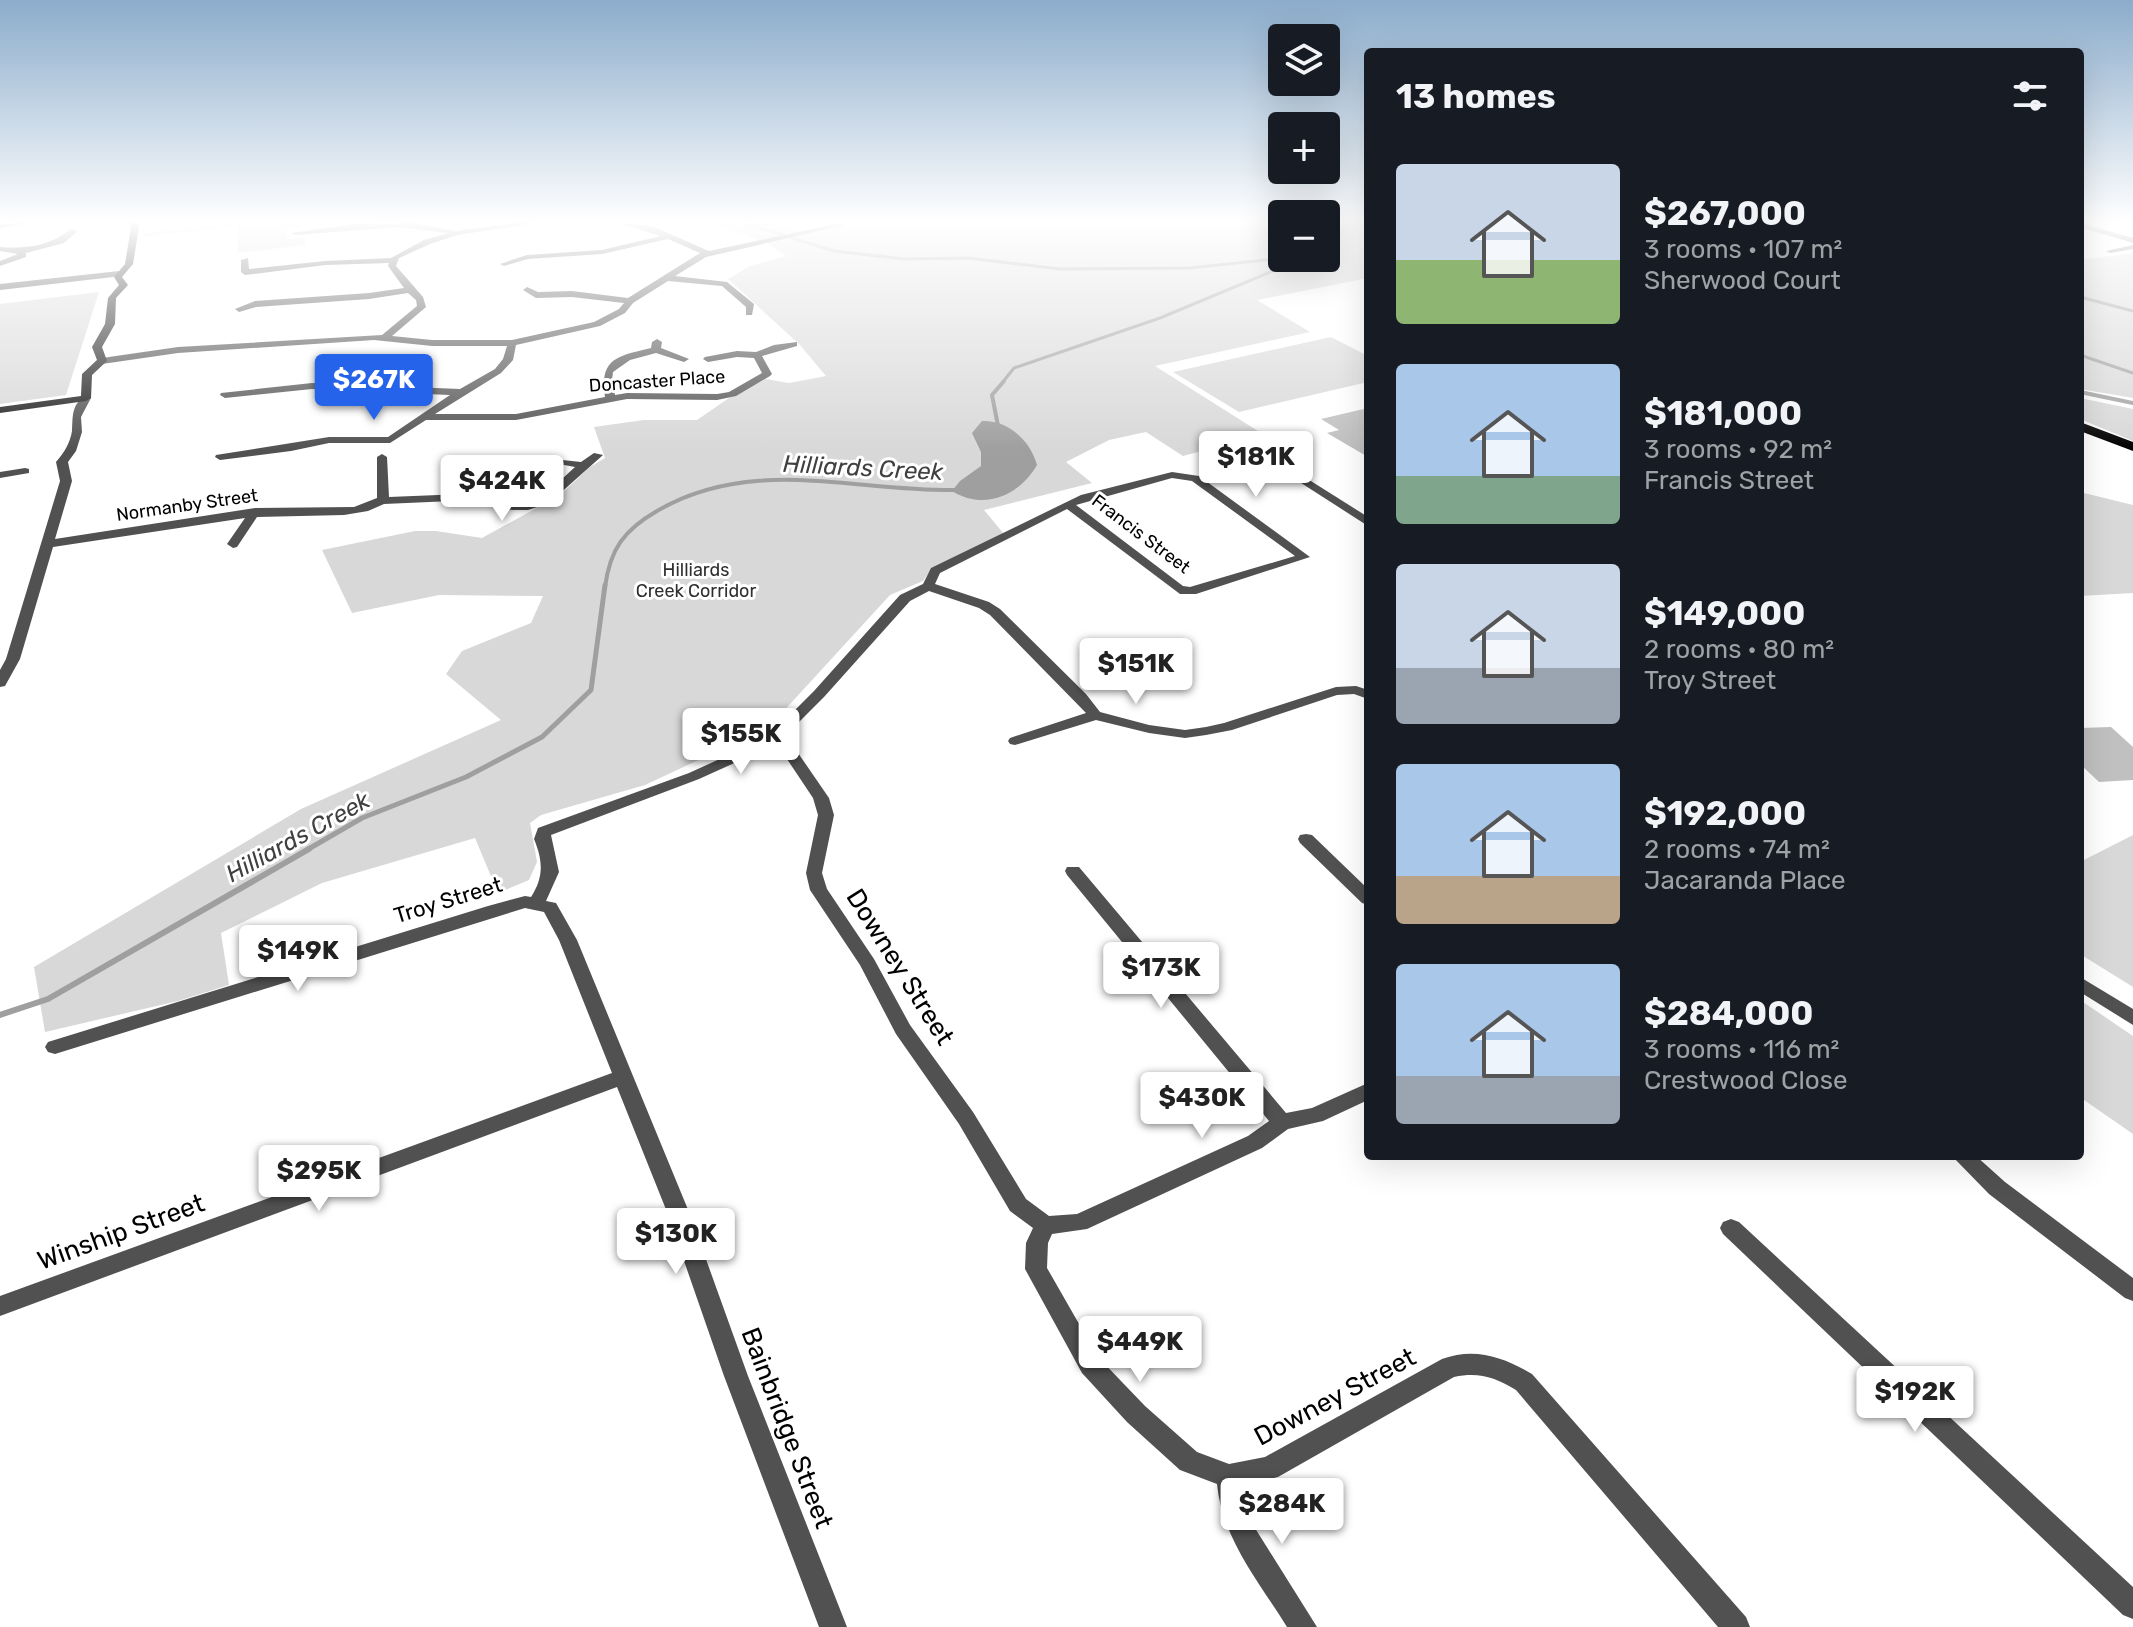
<!DOCTYPE html>
<meta charset="utf-8">
<style>
:root{--surface:#171b24;--page:#242831;--text:#f1f3f6;--muted:#9ea1a6;--accent:#2563eb}
body{margin:0;font-family:Rubik,sans-serif;background:var(--page);color:var(--text);height:100vh;display:flex;flex-direction:column;font-size:30px;white-space:nowrap}
*{box-sizing:border-box;margin:0}
p{font-size:26px;color:var(--muted)}
.icon{flex:none;width:44px;height:44px;fill:none;stroke:currentColor;stroke-width:2;stroke-linecap:round;stroke-linejoin:round}
.map{position:relative;flex:1;overflow:hidden}
.side{position:absolute;left:1364px;top:48px;width:720px;height:1112px;display:flex;flex-direction:column;background:var(--surface);border-radius:8px;box-shadow:0 8px 32px #0002}
.side>*{flex:none}
.controls{position:absolute;left:1268px;top:24px;display:grid;gap:16px}
.controls a{display:grid;place-items:center;width:72px;height:72px;border-radius:8px;background:var(--surface);box-shadow:0 8px 32px #0002;font-size:40px}
.price{position:absolute;translate:-50% -68px;padding:0 18px;border-radius:8px;background:#fff;color:#222;font-size:26px;line-height:52px;filter:drop-shadow(0 2px 4px #0008)}
.price::after{content:'';position:absolute;left:50%;top:48px;width:24px;height:18px;margin-left:-12px;background:inherit;clip-path:polygon(0 0,100% 0,50% 100%)}
.price.current{background:var(--accent);color:#fff}
ul{padding:0;list-style:none}
li{display:flex;align-items:center;gap:24px;height:200px;padding:0 32px}
li span{display:grid;place-items:center;flex:none;width:224px;height:160px;border-radius:8px;color:#555}
li>.icon{margin-inline-start:auto}
span .icon{width:96px;height:96px;fill:#fffc;stroke-width:1}
li b{font-size:34px}
h2{display:flex;justify-content:space-between;align-items:center;height:96px;padding:0 32px;font-size:34px}
.map>svg:first-child{display:block}
.green{fill:#d8d8d8}
.water{fill:#9f9f9f}
.lines{fill:none;stroke-linecap:round;stroke-linejoin:round}
.stream-far3{stroke:#9f9f9f;stroke-width:3}
.stream-far2{stroke:#9f9f9f;stroke-width:4}
.stream-far1{stroke:#9f9f9f;stroke-width:5}
.stream{stroke:#9f9f9f;stroke-width:6}
.building{fill:#c0c0c0}
.street{fill:#515151;fill-rule:evenodd}
.secondary{fill:#1e1e1e;fill-rule:evenodd}
.primary{fill:#000;fill-rule:evenodd}
.labels{text-anchor:middle;dominant-baseline:central;stroke-width:6;stroke-linejoin:round;paint-order:stroke}
.far-street-label{font-size:18px;fill:#000;stroke:#fff}
.far-park-label{font-size:18px;fill:#2f2f2f;stroke:#fff}
.street-label{font-size:22px;fill:#000;stroke:#fff}
.water-label{font-size:24px;font-style:italic;fill:#404040;stroke:#fff}
.near-street-label{font-size:26px;fill:#000;stroke:#fff}
</style>
<div class="map">
<svg width="2133" height="1627" viewBox="0 0 2133 1627">
<rect width="100%" height="100%" fill="#fff"/>
<g class="green">
<polygon points="238,223 302,223 302,226 287,228 287,239 304,238 305,245 238,253 238,226 143,237 144,233"/>
<polygon points="711,223 773,223 806,234 860,223 1282,223 1282,258 1326,258 1326,223 1368,223 1368,278 1257,300 1310,332 1155,366 1269,438 1257,436 1183,456 1146,432 1109,440 1066,462 1092,483 984,510 1004,534 932,568 923,581 890,595 769,727 645,785 541,815 530,823 537,862 529,880 498,893 475,838 322,883 221,933 229,985 178,1001 45,1032 34,967 301,809 501,720 446,674 462,651 531,623 543,596 439,595 352,613 322,550 415,531 436,531 482,538 560,495 590,467 605,458 594,427 644,420 697,420 729,398 766,379 789,383 826,376 800,345 728,279 750,266 786,256 767,243"/>
<polygon points="2133,253 2133,398 2080,389 2080,260"/>
<polygon points="99,292 66,395 0,404 0,304"/>
<polygon points="1331,337 1368,356 1368,382 1239,412 1173,372"/>
<polygon points="2080,398 2133,409 2133,441 2080,419"/>
<polygon points="2080,492 2133,505 2133,593 2080,596"/>
<polygon points="2133,835 2133,987 2080,954 2080,862"/>
<polygon points="2080,1000 2133,1036 2133,1134 2084,1100 2080,1102"/>
</g>
<path class="water" d="M982 421C1008 420 1030 440 1037 465 1019 496 984 511 952 491L960 481 981 466V452L972 433Z"/>
<g class="lines">
<g class="stream-far3">
<polyline points="744,223 834,251 904,259 968,258 1060,269 1190,268 1283,258"/>
<polyline points="2080,297 2133,311"/>
<polyline points="2080,355 2133,373"/>
<polyline points="1002,383 1014,368 1160,318 1287,265 1290,258"/>
</g>
<g class="stream-far2">
<polyline points="2080,392 2133,403"/>
<polyline points="998,426 992,395 1004,381"/>
<path d="M605 587C610 549 624 530 657 511 752 455 855 492 957 490"/>
</g>
<polyline class="stream-far1" points="305,851 362,818 466,777 542,737 591,690 605,585"/>
<polyline class="stream" points="0,1015 48,999 309,849"/>
</g>
<g class="building">
<polygon points="1368,408 1368,457 1327,433 1339,430 1321,419"/>
<polygon points="2111,727 2133,747 2133,780 2099,782 2080,764 2080,728"/>
</g>
<g class="lines">
<g class="street">
<path d="M413 223 456 231 515 223H536L457 235 430 244 399 258 396 266 423 297 426 307 392 336 432 340H512L594 322 619 309 624 303 572 297 536 298 523 290 527 287 538 292 572 291 628 298 700 253 668 239 602 254 528 259 504 266 500 264 527 255 602 250 661 236 618 223 652 226 709 251 840 223 845 225 706 257 675 276 727 282 754 304 752 315H746V307L722 286 668 281 633 303 625 313 600 326 516 345 513 360 501 373 435 414H516L605 397C599 358 618 356 651 348L652 342 657 339 662 342 661 348 689 359 684 362 656 353 630 360 613 372 612 380 615 395 627 393 717 394 729 392 762 373 754 358 737 357 708 362 703 359 705 357 737 351 756 352 774 345 797 342V346L762 356 772 374 770 376 736 396 717 400 627 399 516 420H426L390 443H329L291 451 220 460 215 457 216 455 329 437H388L450 395 312 389 225 398 220 395 221 393 312 383 460 389 495 369 503 359 507 346H432L374 340 178 353 102 364 97 361 102 358 178 347 382 335 417 306 416 300 408 293 369 299 256 307 239 312 235 309 255 301 369 293 404 288 388 266 389 263 325 265 245 275 241 272V260L248 258 249 269 325 261 391 258 424 240 448 233 399 227 295 235 291 233 355 224Z"/>
<polygon points="2080,223 2133,238 2133,243 2080,227"/>
<path d="M71 229 78 231 64 243 26 253V257L0 266V261L18 254 0 251V247C26 249 50 246 71 229Z"/>
<polygon points="2133,245 2133,249 2110,253 2106,251"/>
<polygon points="119,271 123,274 122,276 0,290 0,284"/>
<path d="M86 395 91 398 81 417 82 432 76 451 68 462 72 481 55 539 255 508 354 507 377 498V457L382 454 387 457 389 497 463 494 513 503H528L549 491 575 467 553 463V459L581 462 594 453 603 455 557 496 540 506 528 510H513L452 501 384 504 368 511 344 515 257 517 237 547 233 548 227 544 245 518 53 547 20 659 5 686 0 687V670L6 659 60 481 56 462C64 453 70 443 72 431 73 416 71 405 86 395Z"/>
<polygon points="1257,447 1368,517 1368,526 1253,452 1253,448"/>
<polygon points="25,468 29,469 29,473 0,478 0,472"/>
<path d="M1172 472 1199 476 1310 557 1196 594H1180L1067 509 940 573 935 584 989 602 1000 609 1086 694 1100 712 1149 725 1185 730 1206 727 1224 723 1336 687 1356 686 1368 690V699L1354 694 1337 695 1232 730 1206 735 1185 738 1149 733 1096 720 1015 745 1010 744 1008 741 1010 738 1086 713 990 615 979 608 929 591 910 601 824 697 782 739 796 750 829 798 834 815 822 873 827 889 874 959 910 1025 973 1112 1026 1199 1049 1216 1077 1214 1248 1136 1269 1121 1067 875 1065 871 1067 867H1079L1286 1113 1312 1108 1368 1083V1100L1323 1121 1288 1129 1262 1148 1087 1229 1052 1234 1048 1243 1047 1268 1098 1357 1145 1406 1197 1452 1229 1464 1265 1457 1442 1359C1475 1347 1503 1357 1532 1374L1746 1617 1750 1627H1718L1516 1390C1494 1377 1479 1372 1454 1377L1278 1477 1243 1486 1248 1517 1317 1627H1287C1259 1582 1222 1538 1217 1484L1180 1470 1127 1422 1082 1373 1025 1269 1026 1243 1033 1228 1010 1211 959 1124 896 1034 860 965 810 890 806 873 818 815 813 798 785 756 772 746 699 779 551 835 559 872 546 901 556 903 577 940 689 1212 748 1376 847 1627H819L724 1376 667 1212 617 1087 0 1316V1296L612 1073 559 940 544 912 525 908 55 1054 48 1052 45 1047 48 1042 488 906 525 896 531 897C544 877 543 861 534 839L538 828 689 773 768 737 814 691 900 595 923 584 931 568 1081 495ZM1172 478 1192 481 1295 556 1190 587 1183 586 1076 505Z"/>
<polygon points="1306,834 1312,835 1368,889 1368,905 1362,903 1300,843 1298,839 1300,835"/>
<polygon points="2080,977 2133,1009 2133,1025 2080,992"/>
<polygon points="1952,1156 1976,1156 2005,1182 2133,1278 2133,1301 2125,1298 1989,1194"/>
<polygon points="1731,1219 1739,1222 2133,1587 2133,1619 2123,1615 1723,1234 1720,1228 1723,1222"/>
</g>
<g class="secondary">
<polygon points="29,223 0,228 0,224"/>
<polygon points="129,223 137,223 139,227 133,264 122,277 128,285 116,298 115,324 102,347 107,361 92,375 91,398 86,401 0,413 0,407 81,396 82,374 97,360 92,347 105,324 108,298 119,285 114,277 125,264 131,227"/>
</g>
<polygon class="primary" points="2080,422 2133,442 2133,451 2080,431"/>
</g>
<linearGradient id="sky" x2="0" y2="1"><stop stop-color="#8baccb"/><stop offset="0.49" stop-color="#fff"/><stop offset="1" stop-color="#fff" stop-opacity="0"/></linearGradient>
<rect width="2133" height="451" fill="url(#sky)"/>
<g class="labels">
<g class="far-street-label">
<text transform="translate(657 381) rotate(-4)">Doncaster Place</text>
<text transform="translate(187 505) rotate(-8)">Normanby Street</text>
<text transform="translate(1141 534) rotate(37)">Francis Street</text>
</g>
<g class="far-park-label">
<text x="696" y="570">Hilliards<tspan x="696" dy="21">Creek Corridor</tspan></text>
</g>
<g class="street-label">
<text transform="translate(448 900) rotate(-17)">Troy Street</text>
</g>
<g class="water-label">
<text transform="translate(863 468) rotate(3)">Hilliards Creek</text>
<text transform="translate(298 837) rotate(-29)">Hilliards Creek</text>
</g>
<g class="near-street-label">
<text transform="translate(900 967) rotate(58)">Downey Street</text>
<text transform="translate(121 1232) rotate(-20)">Winship Street</text>
<text transform="translate(1335 1397) rotate(-28)">Downey Street</text>
<text transform="translate(787 1428) rotate(69)">Bainbridge Street</text>
</g>
</g>
</svg>
<div class="controls">
<a><svg class="icon" aria-label="layers" viewBox="0 0 24 24"><path d="M12 4l9 5-9 5-9-5zM3 14l9 5 9-5"/></svg></a>
<a>+</a>
<a>−</a>
</div>
<b class="price current" style="left:374px;top:422px">$267K</b>
<b class="price" style="left:1256px;top:499px">$181K</b>
<b class="price" style="left:502px;top:523px">$424K</b>
<b class="price" style="left:1136px;top:706px">$151K</b>
<b class="price" style="left:741px;top:776px">$155K</b>
<b class="price" style="left:298px;top:993px">$149K</b>
<b class="price" style="left:1161px;top:1010px">$173K</b>
<b class="price" style="left:1202px;top:1140px">$430K</b>
<b class="price" style="left:319px;top:1213px">$295K</b>
<b class="price" style="left:676px;top:1276px">$130K</b>
<b class="price" style="left:1140px;top:1384px">$449K</b>
<b class="price" style="left:1915px;top:1434px">$192K</b>
<b class="price" style="left:1282px;top:1546px">$284K</b>
<section class="side">
<h2>13 homes<svg class="icon" aria-label="filters" viewBox="0 0 24 24"><path d="M4 7h16M4 17h16"/><circle cx="9" cy="7" r="2"/><circle cx="15" cy="17" r="2"/></svg></h2>
<ul>
<li><span style="background:linear-gradient(#c9d6e8 60%,#8fb573 0)"><svg class="icon" aria-label="home" viewBox="0 0 24 24"><path d="M3 11l9-7 9 7M6 9v11h12V9"/></svg></span><div><b>$267,000</b><p>3 rooms · 107 m²</p><p>Sherwood Court</p></div></li>
<li><span style="background:linear-gradient(#a9c7e8 70%,#7fa58c 0)"><svg class="icon" aria-label="home" viewBox="0 0 24 24"><path d="M3 11l9-7 9 7M6 9v11h12V9"/></svg></span><div><b>$181,000</b><p>3 rooms · 92 m²</p><p>Francis Street</p></div></li>
<li><span style="background:linear-gradient(#c9d6e8 65%,#9aa5b1 0)"><svg class="icon" aria-label="home" viewBox="0 0 24 24"><path d="M3 11l9-7 9 7M6 9v11h12V9"/></svg></span><div><b>$149,000</b><p>2 rooms · 80 m²</p><p>Troy Street</p></div></li>
<li><span style="background:linear-gradient(#a9c7e8 70%,#b9a48a 0)"><svg class="icon" aria-label="home" viewBox="0 0 24 24"><path d="M3 11l9-7 9 7M6 9v11h12V9"/></svg></span><div><b>$192,000</b><p>2 rooms · 74 m²</p><p>Jacaranda Place</p></div></li>
<li><span style="background:linear-gradient(#a9c7e8 70%,#9aa5b1 0)"><svg class="icon" aria-label="home" viewBox="0 0 24 24"><path d="M3 11l9-7 9 7M6 9v11h12V9"/></svg></span><div><b>$284,000</b><p>3 rooms · 116 m²</p><p>Crestwood Close</p></div></li>
</ul>
</section>
</div>
